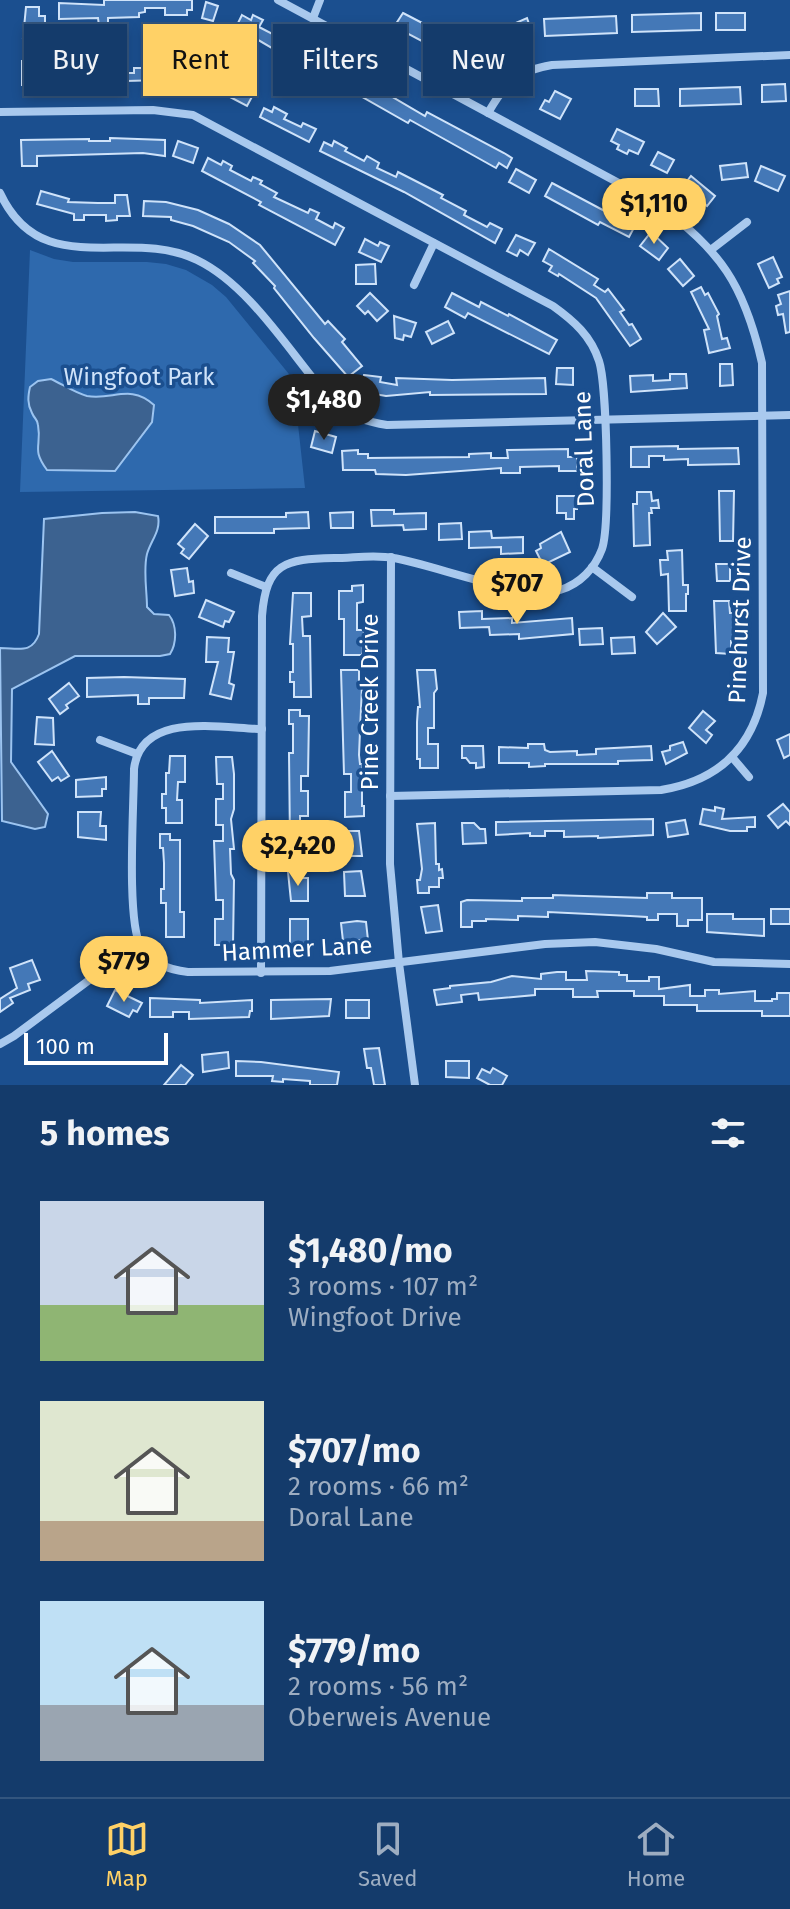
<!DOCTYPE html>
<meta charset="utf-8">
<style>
:root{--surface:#143b6b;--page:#1d4271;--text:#f1f3f6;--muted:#9dadc1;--line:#33557e;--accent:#ffd166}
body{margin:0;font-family:"Fira Sans",sans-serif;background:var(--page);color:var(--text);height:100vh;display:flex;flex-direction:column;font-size:30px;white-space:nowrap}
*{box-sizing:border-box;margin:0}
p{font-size:26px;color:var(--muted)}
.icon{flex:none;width:44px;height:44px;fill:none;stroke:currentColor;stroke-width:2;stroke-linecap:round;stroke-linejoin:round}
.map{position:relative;height:1085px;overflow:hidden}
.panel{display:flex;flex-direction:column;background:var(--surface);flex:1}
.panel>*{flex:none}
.hud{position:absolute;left:24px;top:24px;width:742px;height:72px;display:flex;gap:16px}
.scale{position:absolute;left:24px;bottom:20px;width:144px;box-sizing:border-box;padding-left:8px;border:4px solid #fff;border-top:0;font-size:22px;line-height:28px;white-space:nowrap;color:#fff;-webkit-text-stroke:6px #1b4f8f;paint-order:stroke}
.price{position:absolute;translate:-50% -68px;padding:0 18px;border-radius:28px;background:var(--accent);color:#111;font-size:26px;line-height:52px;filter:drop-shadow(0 2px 4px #0008)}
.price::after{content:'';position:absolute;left:50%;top:48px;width:24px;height:18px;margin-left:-12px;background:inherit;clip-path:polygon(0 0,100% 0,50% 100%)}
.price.selected{background:#222;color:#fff}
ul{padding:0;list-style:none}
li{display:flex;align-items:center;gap:24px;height:200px;padding:0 40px}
li span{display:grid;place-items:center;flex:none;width:224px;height:160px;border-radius:0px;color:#555}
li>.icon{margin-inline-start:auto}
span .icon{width:96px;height:96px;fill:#fffc;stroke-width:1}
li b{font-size:34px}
h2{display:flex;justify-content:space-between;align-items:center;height:96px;padding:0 40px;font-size:34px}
.chip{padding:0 28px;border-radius:0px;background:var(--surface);box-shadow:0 4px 12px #0003,0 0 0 2px var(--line);font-size:28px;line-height:72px}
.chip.selected{background:var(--accent);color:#111}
.dock{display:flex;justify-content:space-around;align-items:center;height:112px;border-top:2px solid var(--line);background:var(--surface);font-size:22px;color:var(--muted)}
.dock a{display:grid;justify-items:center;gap:4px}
.dock .selected{color:var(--accent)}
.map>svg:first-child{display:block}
.green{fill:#2e69ad}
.water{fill:#3c6290;stroke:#9cc4f0;stroke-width:2}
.building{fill:#4478b7;stroke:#cfe3fa;stroke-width:2}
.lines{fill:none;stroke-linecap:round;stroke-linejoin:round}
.minor{stroke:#a9c9ee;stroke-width:8}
.labels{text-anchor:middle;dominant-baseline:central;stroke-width:7;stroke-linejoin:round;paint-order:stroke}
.park-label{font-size:24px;fill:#cfe3fa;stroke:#1b4f8f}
.street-label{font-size:24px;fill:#fff;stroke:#1b4f8f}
</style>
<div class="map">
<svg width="790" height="1085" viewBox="0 0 790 1085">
<rect width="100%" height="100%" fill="#1b4f8f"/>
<polygon class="green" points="30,250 54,259 73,262 147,262 166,264 186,270 212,285 226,297 293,379 305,488 20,492"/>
<g class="water">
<path d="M51 379C62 384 75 393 87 396 112 401 130 383 154 405L152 422 115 471 47 470C31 448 42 447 38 425 37 418 35 420 32 413 27 404 28 396 30 387L38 381Z"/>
<path d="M135 512 158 516C161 531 151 540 147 554 143 570 147 591 147 607L154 614 169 615C177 625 177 643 170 654L160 656H75L12 689 11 762 48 814 45 827 35 829 2 821 0 648C19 648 32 654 39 634L44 519 102 513Z"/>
</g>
<g class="building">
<polygon points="104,0 192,0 192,10 187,10 187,15 165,15 165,8 145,8 145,12 139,13 139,17 108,18 108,26 99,26 98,18 59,19 59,3 104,5"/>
<polygon points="206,2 218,6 213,21 202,18"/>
<polygon points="26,7 39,7 39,16 45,16 45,38 23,38"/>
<polygon points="403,13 455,40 452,46 456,48 451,59 437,54 439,50 405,32 403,36 392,30"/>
<polygon points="701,13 701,30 632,32 632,15"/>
<rect x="716" y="13" width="29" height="17"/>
<polygon points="242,15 251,20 253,15 263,20 259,27 280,38 283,33 293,38 284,55 236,27"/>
<polygon points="616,16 617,33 545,36 544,19"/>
<polygon points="527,18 533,36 512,45 509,26"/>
<polygon points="483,46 493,56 477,75 465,64"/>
<polygon points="303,52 312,57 315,52 325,57 322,63 363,85 365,81 425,116 427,112 504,153 512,158 507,168 499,163 496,168 410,120 408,123 348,89 346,93 326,82 327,80 297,64"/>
<polygon points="22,61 46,61 46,78 32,77 32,85 22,85"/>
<polygon points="162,64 182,64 182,77 172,77 171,83 161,82 161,80 55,83 55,73 64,73 64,69 113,66 113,73 134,73 134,68 162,68"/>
<polygon points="205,76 220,80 216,92 194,87 196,78 204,80"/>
<polygon points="236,84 254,93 247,106 230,97"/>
<polygon points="785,84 786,101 762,102 762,85"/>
<polygon points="740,87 741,104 680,106 680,89"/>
<polygon points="635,89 658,89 659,106 635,106"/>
<polygon points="555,91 571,99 560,119 540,109 545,100 549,102"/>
<polygon points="274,107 287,114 284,119 301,127 303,123 316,129 309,142 260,117 264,108 272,112"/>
<polygon points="617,129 644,142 638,154 629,150 627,154 617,149 619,145 611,141"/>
<polygon points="110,138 165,140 165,156 143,153 37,156 37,166 22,166 21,140 89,139 89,141 110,141"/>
<polygon points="178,141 198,148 193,163 173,156"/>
<polygon points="334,141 347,148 345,151 364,161 367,156 379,163 377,168 396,177 398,172 443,195 441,198 466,211 464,215 487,227 490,223 502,229 495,243 404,192 320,151 324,142 332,146"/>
<polygon points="658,152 674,160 667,173 651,165"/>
<polygon points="208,158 221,165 223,161 232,166 230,170 251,181 253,177 262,181 260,184 277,193 274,197 308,213 310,209 319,213 316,219 333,228 335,223 344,228 335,245 259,205 261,202 202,171"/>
<polygon points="746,163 748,177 722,180 720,166"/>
<polygon points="761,166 785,176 778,191 755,181"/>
<polygon points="516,169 536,180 529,193 509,182"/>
<polygon points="691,176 715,196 707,206 683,186"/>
<polygon points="552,183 614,216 615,213 636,224 629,237 600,222 598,225 545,196"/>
<polygon points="41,191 69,199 68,202 98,203 115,203 115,195 127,195 130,216 117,216 117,220 106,221 106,215 84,215 84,220 74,220 74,214 37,204"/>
<polygon points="144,201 166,202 198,210 229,224 260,245 325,324 328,321 345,339 342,342 362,366 348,377 314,338 274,288 275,286 253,263 255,261 229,242 193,226 171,220 171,217 143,216"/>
<polygon points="651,232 668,248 659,260 640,246"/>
<polygon points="516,235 535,243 528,255 520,250 517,256 507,251"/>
<polygon points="365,239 378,246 380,242 389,246 381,262 359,252"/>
<polygon points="549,249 598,279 594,285 605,292 608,289 624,310 620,312 629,325 632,324 641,339 630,346 596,298 559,274 558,276 549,271 552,266 543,261"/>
<polygon points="773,257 782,277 777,279 779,283 769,288 758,264"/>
<polygon points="680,259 694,276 683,286 668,269"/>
<polygon points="375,264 376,284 356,284 356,265"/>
<polygon points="701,287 705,295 708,293 719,314 717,316 722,339 727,338 730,348 709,353 704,330 709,329 691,292"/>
<polygon points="790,291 790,332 786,333 783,314 778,315 776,306 781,304 778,295"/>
<polygon points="370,293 388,311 377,321 368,311 365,314 357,306"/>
<polygon points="452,293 479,307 481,302 508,316 509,314 557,340 549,354 468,313 465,318 445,307"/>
<polygon points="394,316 416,323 411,337 404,335 403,340 395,338"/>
<polygon points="448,321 454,333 432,344 426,332"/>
<polygon points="720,364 732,364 733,385 720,386"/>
<polygon points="557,368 573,368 573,385 556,384"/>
<polygon points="670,374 686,374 687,388 631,392 630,376 653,375 653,381 670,380"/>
<polygon points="364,375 381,377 380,382 397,385 396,378 452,380 545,378 546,394 430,395 430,392 386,396 362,392"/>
<polygon points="315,431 336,437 332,453 311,447"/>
<polygon points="678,446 678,449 738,448 739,464 688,465 688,459 664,460 664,456 649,456 649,467 631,467 631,447"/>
<polygon points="568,449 568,457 577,457 577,471 559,471 559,466 520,467 520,473 501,473 501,468 406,475 376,474 375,470 343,470 342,451 358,450 358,454 368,454 368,458 469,457 469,454 491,453 491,458 508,458 507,450"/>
<polygon points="719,491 734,491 733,541 720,541"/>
<polygon points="637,492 651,492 652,501 658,500 659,508 651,508 652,513 649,513 650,545 634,546 633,504 637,504"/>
<polygon points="557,496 577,496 577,509 574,509 574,519 566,519 566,513 557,513"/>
<polygon points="371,510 394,510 394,514 426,513 426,529 404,530 403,525 372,526"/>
<polygon points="308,512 309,528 274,529 274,533 215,533 215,517 286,517 286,513"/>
<polygon points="353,512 353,528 331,528 330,513"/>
<polygon points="461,523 462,539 439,540 439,524"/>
<polygon points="195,524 208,536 189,559 181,553 184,549 178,544"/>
<polygon points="491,531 492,538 523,537 523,553 501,554 501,547 469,548 469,532"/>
<polygon points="561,532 570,552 543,565 536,551 541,548 540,544"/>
<polygon points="682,550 683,585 688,585 688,594 686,594 686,611 669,611 668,574 661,575 660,560 668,560 667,551"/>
<polygon points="716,564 730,564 730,581 717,581"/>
<polygon points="187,568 189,582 193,581 194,593 175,596 171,570"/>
<polygon points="363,585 363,602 357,603 357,630 364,630 362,655 344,655 344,619 339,619 339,591 352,591 352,586"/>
<polygon points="293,593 311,593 311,616 302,617 303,636 310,636 311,697 294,697 294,682 290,682 290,672 293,672 293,644 290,644"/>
<polygon points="206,600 234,612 229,622 225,621 223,627 199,617"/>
<polygon points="714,601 729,601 730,613 735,613 735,641 731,641 731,654 716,653"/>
<polygon points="482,611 482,619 512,618 512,623 572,618 573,634 519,639 519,634 490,635 489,627 460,628 459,612"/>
<polygon points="663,613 676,627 657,644 646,632"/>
<polygon points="602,628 603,644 580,645 579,629"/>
<polygon points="207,637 229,638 228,652 234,652 229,683 234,685 231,699 210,694 218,662 206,662"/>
<polygon points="634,637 635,653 612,654 611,638"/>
<polygon points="341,670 359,670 359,685 362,685 359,755 360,764 362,764 362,806 364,806 364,816 345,817 345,792 351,792 351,774 344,774"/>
<polygon points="417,670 435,670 437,689 434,693 434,728 428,728 428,744 438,744 438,768 420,768 420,759 417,759 417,722 418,707 420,707"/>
<polygon points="124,677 185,679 184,698 149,698 149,704 138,704 138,695 87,697 87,678"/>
<polygon points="69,683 79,696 66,705 68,708 60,714 49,699"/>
<polygon points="289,710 300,710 300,716 309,716 308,776 301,776 301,791 308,791 308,816 300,816 300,834 310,834 310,857 293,857 293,842 290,842 289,753 293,753 293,724 289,724"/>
<polygon points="703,711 715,721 706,730 712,735 706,743 689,728"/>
<polygon points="37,717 53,718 54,745 35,744"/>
<polygon points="790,734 790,755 784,758 777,740"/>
<polygon points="683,742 687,753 666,764 662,752 670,750 670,746"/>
<polygon points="528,744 544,744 545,750 550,752 577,751 577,755 596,754 596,749 651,746 652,760 618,761 618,764 545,764 545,766 529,767 529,763 499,763 499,747 528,748"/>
<polygon points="462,746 483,746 484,767 476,768 476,763 470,763 466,758 462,758"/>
<polygon points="52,751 69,776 61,781 58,777 52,781 38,762"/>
<polygon points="170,756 185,756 185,782 178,782 177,800 182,800 182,823 166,823 166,808 162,808 162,794 166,794 166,773 169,773"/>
<polygon points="216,757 232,757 234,774 234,809 231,819 234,849 230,849 231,874 234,880 233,945 215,945 215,919 223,919 223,900 216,900 214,841 223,841 223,825 216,825 216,799 223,799 223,784 217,784"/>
<polygon points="106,777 106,789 102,789 102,796 76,797 76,780"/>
<polygon points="783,804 790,812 790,825 786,821 778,828 768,816"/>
<polygon points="715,807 724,809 722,819 755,817 755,827 747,827 747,831 730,831 700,824 703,809 715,811"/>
<polygon points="78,812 101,812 100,826 106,826 106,840 78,837"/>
<polygon points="653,819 653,835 598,838 598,836 564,837 564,831 545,831 545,836 530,836 530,833 496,835 496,822"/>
<polygon points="685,820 688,834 668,837 666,823"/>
<polygon points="435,823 436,864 439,864 439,870 442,869 443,878 439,878 439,887 429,887 429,893 418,893 417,880 420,880 422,869 417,824"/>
<polygon points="462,823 474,823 480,829 485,829 486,843 463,844"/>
<polygon points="342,831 359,831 362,856 342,856"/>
<polygon points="160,834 170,834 170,840 180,840 180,912 184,912 184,937 166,937 166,903 161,903 161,889 164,889 164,863 163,848 160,848"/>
<polygon points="361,871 365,896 345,896 344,872"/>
<polygon points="288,872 298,872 298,878 308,878 308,901 291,901"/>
<polygon points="647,893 672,893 672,898 702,898 702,920 688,920 688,926 677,926 677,914 658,914 658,920 647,920 647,917 630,916 548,912 548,917 518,916 518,920 486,919 486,921 472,921 472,927 461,927 461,902 467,900 522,901 522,898 553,898 553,895 647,898"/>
<polygon points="438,905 442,931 426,933 421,907"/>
<rect x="771" y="909" width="19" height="15"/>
<polygon points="707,914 733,914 733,919 764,919 764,936 707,932"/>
<polygon points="290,919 308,919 308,943 301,943 301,947 290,947"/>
<polygon points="357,921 366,922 368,940 343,941 341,923"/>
<polygon points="32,960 40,980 28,984 30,990 10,998 13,1003 0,1012 0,999 17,988 10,968"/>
<polygon points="586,971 619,972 619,975 627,975 627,981 649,981 649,977 659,977 659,989 690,985 690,996 705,996 705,990 719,990 719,994 755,991 755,1001 772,1001 772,999 777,999 777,993 790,993 790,1016 762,1016 762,1011 697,1011 697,1005 664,1005 664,996 634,996 634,991 597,991 598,997 573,997 573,989 535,989 535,995 479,1000 478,993 461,995 462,1002 437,1005 434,990 450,988 450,986 491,982 512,976 541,979 541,974 557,972 566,972 566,980 587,980"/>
<polygon points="115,990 142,1003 137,1012 133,1010 129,1017 107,1006"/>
<polygon points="150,998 200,1000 200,1003 252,1000 252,1011 250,1011 249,1017 189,1019 189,1012 173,1012 173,1017 150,1017"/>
<polygon points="331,999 329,1016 271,1019 271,1000"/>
<rect x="346" y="1000" width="23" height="18"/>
<polygon points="379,1048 385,1085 374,1085 371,1068 367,1068 364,1049"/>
<polygon points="228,1052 229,1068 203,1072 202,1055"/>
<polygon points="236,1061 261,1062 339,1072 337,1085 310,1085 310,1081 283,1079 283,1082 272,1081 273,1076 236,1076"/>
<polygon points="446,1061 469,1061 469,1078 446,1077"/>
<polygon points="181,1065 193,1075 185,1085 164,1085"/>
<polygon points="493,1068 507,1076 502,1085 490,1085 477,1078 482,1069 490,1073"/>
</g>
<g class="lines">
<g class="minor">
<path d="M278 0 656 203C721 251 744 284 762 363L763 693C752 749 717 781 661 790L390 796"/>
<polyline points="313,18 320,0"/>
<path d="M0 112 153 110 193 115 553 306C574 321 591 336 599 361 607 385 610 526 602 549 595 568 580 584 560 590 525 601 435 565 394 558 375 554 353 558 334 558 285 559 266 563 262 616L261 973"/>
<path d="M488 113C506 82 516 71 552 65L790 55"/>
<path d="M0 193C42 283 128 226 197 260 253 287 294 360 336 406 353 417 367 422 387 425L790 415"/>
<polyline points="712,249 747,222"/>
<polyline points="414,285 434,243"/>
<polyline points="391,557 390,864 399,963 415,1085"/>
<polyline points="592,567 632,597"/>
<polyline points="231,573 266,587"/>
<path d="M262 729C219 728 141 711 134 769 134 805 126 921 141 947 152 964 169 970 188 972L330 971 545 944 595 942 656 949 714 962 790 964"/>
<polyline points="100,740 137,754"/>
<polyline points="732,757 749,777"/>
<polyline points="0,1044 14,1036 139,943"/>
</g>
</g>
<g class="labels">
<g class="park-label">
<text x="139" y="377">Wingfoot Park</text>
</g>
<g class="street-label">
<text transform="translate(584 449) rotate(-92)">Doral Lane</text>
<text transform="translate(740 620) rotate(-88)">Pinehurst Drive</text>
<text transform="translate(370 702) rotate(-90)">Pine Creek Drive</text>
<text transform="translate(297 949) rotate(-3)">Hammer Lane</text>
</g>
</g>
</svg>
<div class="scale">100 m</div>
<b class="price" style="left:654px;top:246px">$1,110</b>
<b class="price selected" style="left:324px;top:442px">$1,480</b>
<b class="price" style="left:517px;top:626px">$707</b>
<b class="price" style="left:298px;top:888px">$2,420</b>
<b class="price" style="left:124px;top:1004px">$779</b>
<div class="hud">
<a class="chip">Buy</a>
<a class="chip selected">Rent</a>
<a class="chip">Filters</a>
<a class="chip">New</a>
</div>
</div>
<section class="panel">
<h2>5 homes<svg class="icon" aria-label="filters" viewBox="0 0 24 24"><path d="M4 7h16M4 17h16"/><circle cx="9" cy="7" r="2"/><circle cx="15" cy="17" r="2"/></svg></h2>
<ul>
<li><span style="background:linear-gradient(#c9d6e8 65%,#8fb573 0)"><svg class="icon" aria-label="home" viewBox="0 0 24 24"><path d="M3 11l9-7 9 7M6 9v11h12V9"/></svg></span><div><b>$1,480/mo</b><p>3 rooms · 107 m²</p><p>Wingfoot Drive</p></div></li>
<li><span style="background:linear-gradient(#dfe7d0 75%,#b9a48a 0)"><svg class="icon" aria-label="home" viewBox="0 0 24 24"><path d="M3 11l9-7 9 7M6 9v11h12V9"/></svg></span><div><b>$707/mo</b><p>2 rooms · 66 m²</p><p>Doral Lane</p></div></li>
<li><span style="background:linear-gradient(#bfe0f5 65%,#9aa5b1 0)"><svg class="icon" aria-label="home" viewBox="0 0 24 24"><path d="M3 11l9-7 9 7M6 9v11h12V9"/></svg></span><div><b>$779/mo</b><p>2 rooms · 56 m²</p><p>Oberweis Avenue</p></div></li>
</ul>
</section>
<nav class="dock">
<a class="selected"><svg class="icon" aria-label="map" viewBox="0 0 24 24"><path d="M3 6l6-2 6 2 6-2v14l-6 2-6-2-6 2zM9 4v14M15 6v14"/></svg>Map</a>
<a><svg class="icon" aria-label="saved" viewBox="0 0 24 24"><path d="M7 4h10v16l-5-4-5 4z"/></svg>Saved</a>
<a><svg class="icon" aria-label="home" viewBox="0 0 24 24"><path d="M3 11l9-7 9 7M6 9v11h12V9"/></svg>Home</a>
</nav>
